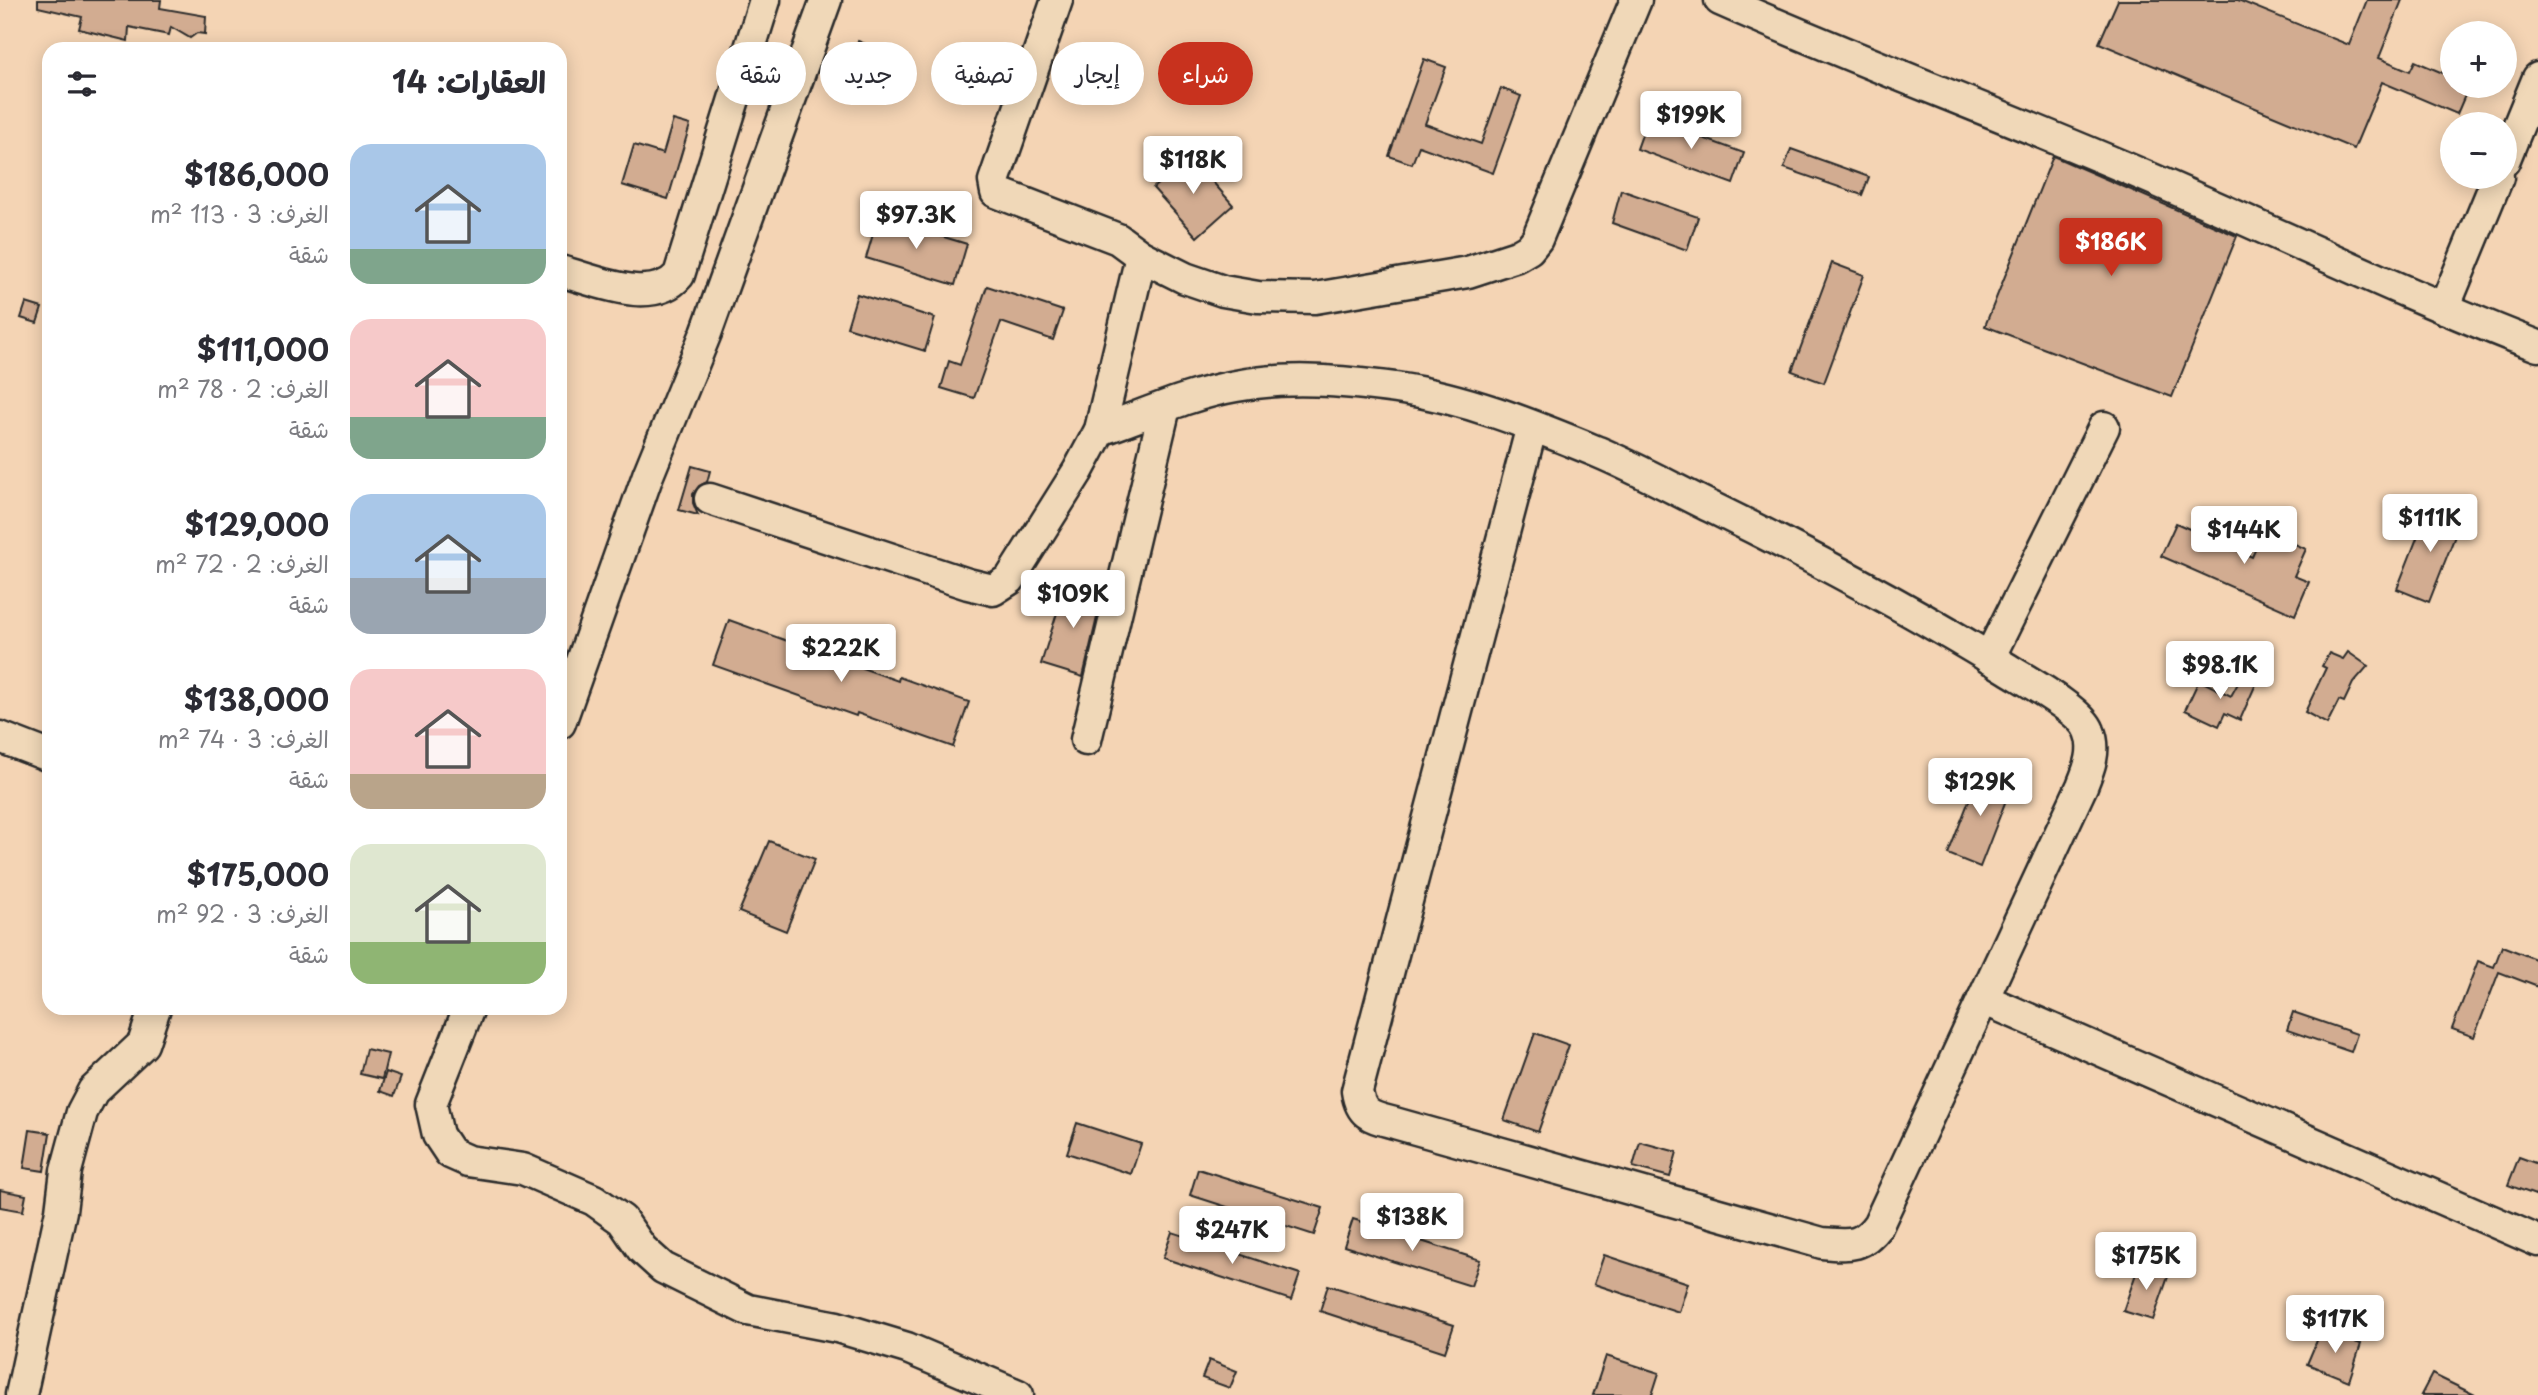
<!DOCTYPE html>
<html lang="ar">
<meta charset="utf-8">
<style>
:root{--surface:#fff;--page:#f2f2f3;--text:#2b2b33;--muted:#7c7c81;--accent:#c8321e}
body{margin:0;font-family:"Playpen Sans","Playpen Sans Arabic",sans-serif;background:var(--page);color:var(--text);direction:rtl;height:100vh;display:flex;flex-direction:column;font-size:26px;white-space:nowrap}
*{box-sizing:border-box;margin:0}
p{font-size:23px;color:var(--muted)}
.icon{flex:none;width:38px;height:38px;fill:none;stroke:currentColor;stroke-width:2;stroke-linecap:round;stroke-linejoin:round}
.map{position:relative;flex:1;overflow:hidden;direction:ltr}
.drawer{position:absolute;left:42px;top:42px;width:525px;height:973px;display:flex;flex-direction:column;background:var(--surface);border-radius:21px;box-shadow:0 4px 18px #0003;direction:rtl}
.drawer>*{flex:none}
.guide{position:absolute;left:588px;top:42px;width:665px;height:63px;direction:rtl;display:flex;gap:14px}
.fabs{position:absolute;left:2440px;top:21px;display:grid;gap:14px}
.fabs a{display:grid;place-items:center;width:77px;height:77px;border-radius:50%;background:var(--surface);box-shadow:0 4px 18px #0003;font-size:35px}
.price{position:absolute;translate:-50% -60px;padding:0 16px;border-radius:7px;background:#fff;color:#222;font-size:23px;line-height:46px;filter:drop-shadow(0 2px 4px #0008)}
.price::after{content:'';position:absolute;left:50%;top:42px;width:21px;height:16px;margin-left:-10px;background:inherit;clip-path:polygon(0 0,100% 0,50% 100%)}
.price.selected{background:var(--accent);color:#fff}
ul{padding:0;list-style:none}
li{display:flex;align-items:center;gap:21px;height:175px;padding:0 21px}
li span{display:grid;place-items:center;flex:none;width:196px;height:140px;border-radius:21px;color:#555}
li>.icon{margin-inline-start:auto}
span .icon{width:84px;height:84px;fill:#fffc;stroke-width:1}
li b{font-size:30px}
h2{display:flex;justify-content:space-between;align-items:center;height:84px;padding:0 21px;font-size:30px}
.tag{padding:0 24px;border-radius:32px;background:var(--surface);box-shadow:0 4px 18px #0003;font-size:24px;line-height:63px}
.tag.selected{background:var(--accent);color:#fff}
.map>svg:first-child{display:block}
.building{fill:#d2ac91;stroke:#2b2b2b;stroke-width:2}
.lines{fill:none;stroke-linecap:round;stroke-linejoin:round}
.minor-casing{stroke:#2b2b2b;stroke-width:35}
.minor{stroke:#f0d8b8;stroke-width:30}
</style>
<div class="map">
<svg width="2538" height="1395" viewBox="0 0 2538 1395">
<rect width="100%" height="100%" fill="#f4d4b4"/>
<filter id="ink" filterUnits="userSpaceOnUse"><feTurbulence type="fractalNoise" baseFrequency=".0143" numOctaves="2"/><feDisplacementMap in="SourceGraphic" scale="14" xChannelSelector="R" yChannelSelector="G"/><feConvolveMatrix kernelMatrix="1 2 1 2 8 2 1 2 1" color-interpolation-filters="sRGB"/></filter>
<g filter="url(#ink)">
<g class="building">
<polygon points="38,0 161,0 160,8 206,16 205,34 197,33 190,38 171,27 169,35 129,27 128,41 79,29 82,17 38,7"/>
<polygon points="2118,0 2238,0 2349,45 2367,0 2402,0 2379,58 2410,71 2415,61 2452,77 2452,86 2469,86 2457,114 2382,82 2354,149 2099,43"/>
<polygon points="858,41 892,55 879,87 845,73"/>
<polygon points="1424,59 1446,67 1425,124 1481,144 1501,88 1521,96 1493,173 1419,146 1412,164 1389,156"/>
<polygon points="1648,118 1744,153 1733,184 1637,149"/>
<polygon points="673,120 690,125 668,199 622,185 634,145 663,154"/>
<polygon points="1791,149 1869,177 1862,195 1784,168"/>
<polygon points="1190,156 1233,205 1197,237 1153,188"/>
<polygon points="2053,156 2237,236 2172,397 1985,326"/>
<polygon points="1621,190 1698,217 1687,250 1612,223"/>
<polygon points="878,217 967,244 955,285 866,258"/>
<polygon points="1832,263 1864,275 1824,383 1792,371"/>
<polygon points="987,286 1063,311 1053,340 1001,322 974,398 941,388 949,361 960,365"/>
<polygon points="857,294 935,318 925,351 847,327"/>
<polygon points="26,303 42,308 37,323 21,318"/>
<polygon points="692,466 710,471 707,482 699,486 693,494 693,503 698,515 679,510"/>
<polygon points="2430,505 2462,518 2429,602 2397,589"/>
<polygon points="2176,523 2252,557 2264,530 2306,549 2294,576 2309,582 2295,615 2161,556"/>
<polygon points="1067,581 1103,592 1083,677 1041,664"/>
<polygon points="729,620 898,681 899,677 969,702 953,747 857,713 856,716 713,665"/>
<polygon points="2348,652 2368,666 2353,683 2344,702 2339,700 2327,724 2305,712 2326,668 2322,666 2329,653 2343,659"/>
<polygon points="2242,676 2256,684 2240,720 2225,713 2219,726 2185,710 2199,680 2231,696"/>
<polygon points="1981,770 2013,782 1980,867 1948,854"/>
<polygon points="769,841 815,859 786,931 739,912"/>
<polygon points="2502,946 2538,960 2538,987 2499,972 2474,1037 2452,1029 2478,961 2494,967"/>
<polygon points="2293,1012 2357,1034 2351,1052 2287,1030"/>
<polygon points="1535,1033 1569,1045 1538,1132 1504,1120"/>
<polygon points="366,1049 388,1054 382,1079 360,1074"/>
<polygon points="386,1072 401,1077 394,1096 380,1091"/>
<polygon points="1077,1123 1141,1144 1131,1174 1067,1153"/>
<polygon points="30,1130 50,1133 44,1171 24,1168"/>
<polygon points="1640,1142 1677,1152 1670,1177 1633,1167"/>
<polygon points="2519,1157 2538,1164 2538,1196 2508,1185"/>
<polygon points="1198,1169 1323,1208 1314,1235 1190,1195"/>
<polygon points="0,1190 26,1195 23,1211 0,1207"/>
<polygon points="1353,1219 1480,1260 1471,1286 1344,1246"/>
<polygon points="1172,1232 1300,1274 1291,1300 1163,1258"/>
<polygon points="1604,1255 1688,1283 1679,1312 1594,1284"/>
<polygon points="2139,1265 2169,1274 2153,1320 2123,1311"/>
<polygon points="1328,1285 1454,1325 1445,1352 1320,1311"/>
<polygon points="2321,1331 2361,1344 2349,1381 2307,1364"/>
<polygon points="1606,1356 1659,1373 1652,1395 1593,1395"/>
<polygon points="1209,1360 1237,1371 1230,1388 1202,1378"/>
<polygon points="2432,1374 2475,1395 2421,1395"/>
</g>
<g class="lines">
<defs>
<g id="minor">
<polyline points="1057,0 994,181 996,192 1118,239 1141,256 1185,278 1223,291 1258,297 1315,298 1468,272 1517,256 1529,249 1537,239 1636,0"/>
<path d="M1720 0C1860 62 2004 115 2145 176 2276 232 2405 295 2538 346"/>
<polyline points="2504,161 2538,78"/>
<path d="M560 271C595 280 652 307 679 275L765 0"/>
<polyline points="2444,308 2498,177"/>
<path d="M1100 430C1145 415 1189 394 1236 386 1288 376 1344 381 1396 388 1467 398 1532 425 1598 452 1636 468 1674 489 1711 507 1813 557 1912 610 2008 669 2027 681 2082 711 2089 731 2097 750 2089 769 2082 786L1878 1225C1861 1248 1849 1245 1822 1243L1398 1124C1374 1117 1361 1118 1357 1091L1532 426"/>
<polyline points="710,499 968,584 993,590 1010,579 1078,471 1100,430 1141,256"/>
<polyline points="1989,658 2104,427"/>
<polyline points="560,723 648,475 706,333 826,0"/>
<polyline points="0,737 49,756"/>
<polyline points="1086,740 1165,407"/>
<polyline points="1983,999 2538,1241"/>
<polyline points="469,1008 431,1104 438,1135 450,1153 468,1161 523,1169 594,1200 622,1220 642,1249 663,1268 748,1310 837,1327 907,1348 1018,1395"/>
<polyline points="21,1395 61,1211 66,1171 82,1112 93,1091 143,1044 155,1008"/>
</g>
</defs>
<use href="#minor" class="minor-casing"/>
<use href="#minor" class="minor"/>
</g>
</g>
</svg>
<div class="fabs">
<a>+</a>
<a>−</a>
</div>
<b class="price" style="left:1691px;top:151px">$199K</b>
<b class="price" style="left:1193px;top:196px">$118K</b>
<b class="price" style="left:916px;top:251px">$97.3K</b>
<b class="price selected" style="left:2111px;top:278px">$186K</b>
<b class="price" style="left:2430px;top:554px">$111K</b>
<b class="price" style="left:2244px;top:566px">$144K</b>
<b class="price" style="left:1073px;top:630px">$109K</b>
<b class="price" style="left:841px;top:684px">$222K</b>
<b class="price" style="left:2220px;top:701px">$98.1K</b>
<b class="price" style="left:1980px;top:818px">$129K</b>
<b class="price" style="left:1412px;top:1253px">$138K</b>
<b class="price" style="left:1232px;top:1266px">$247K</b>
<b class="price" style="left:2146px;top:1292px">$175K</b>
<b class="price" style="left:2335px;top:1355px">$117K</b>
<div class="guide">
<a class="tag selected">شراء</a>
<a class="tag">إيجار</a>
<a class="tag">تصفية</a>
<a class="tag">جديد</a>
<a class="tag">شقة</a>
</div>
<section class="drawer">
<h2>العقارات: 14<svg class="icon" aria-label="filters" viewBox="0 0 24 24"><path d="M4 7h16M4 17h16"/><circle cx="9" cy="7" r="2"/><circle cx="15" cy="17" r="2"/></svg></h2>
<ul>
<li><span style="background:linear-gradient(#a9c7e8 75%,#7fa58c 0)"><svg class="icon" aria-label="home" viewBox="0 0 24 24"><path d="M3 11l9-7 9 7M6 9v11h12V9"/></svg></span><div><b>$186,000</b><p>الغرف: 3 · 113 m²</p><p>شقة</p></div></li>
<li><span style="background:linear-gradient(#f6c9c9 70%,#7fa58c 0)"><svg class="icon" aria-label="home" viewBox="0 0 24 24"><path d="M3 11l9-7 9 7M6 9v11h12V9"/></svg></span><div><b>$111,000</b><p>الغرف: 2 · 78 m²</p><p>شقة</p></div></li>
<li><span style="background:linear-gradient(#a9c7e8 60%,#9aa5b1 0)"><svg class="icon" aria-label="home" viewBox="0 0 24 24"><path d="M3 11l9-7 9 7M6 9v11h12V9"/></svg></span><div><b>$129,000</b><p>الغرف: 2 · 72 m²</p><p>شقة</p></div></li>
<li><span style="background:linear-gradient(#f6c9c9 75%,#b9a48a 0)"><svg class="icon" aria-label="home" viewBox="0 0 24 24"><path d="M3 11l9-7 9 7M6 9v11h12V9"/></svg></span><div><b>$138,000</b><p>الغرف: 3 · 74 m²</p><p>شقة</p></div></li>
<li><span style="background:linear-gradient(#dfe7d0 70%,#8fb573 0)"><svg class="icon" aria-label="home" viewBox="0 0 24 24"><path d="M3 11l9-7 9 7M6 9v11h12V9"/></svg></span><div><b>$175,000</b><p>الغرف: 3 · 92 m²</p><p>شقة</p></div></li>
</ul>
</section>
</div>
